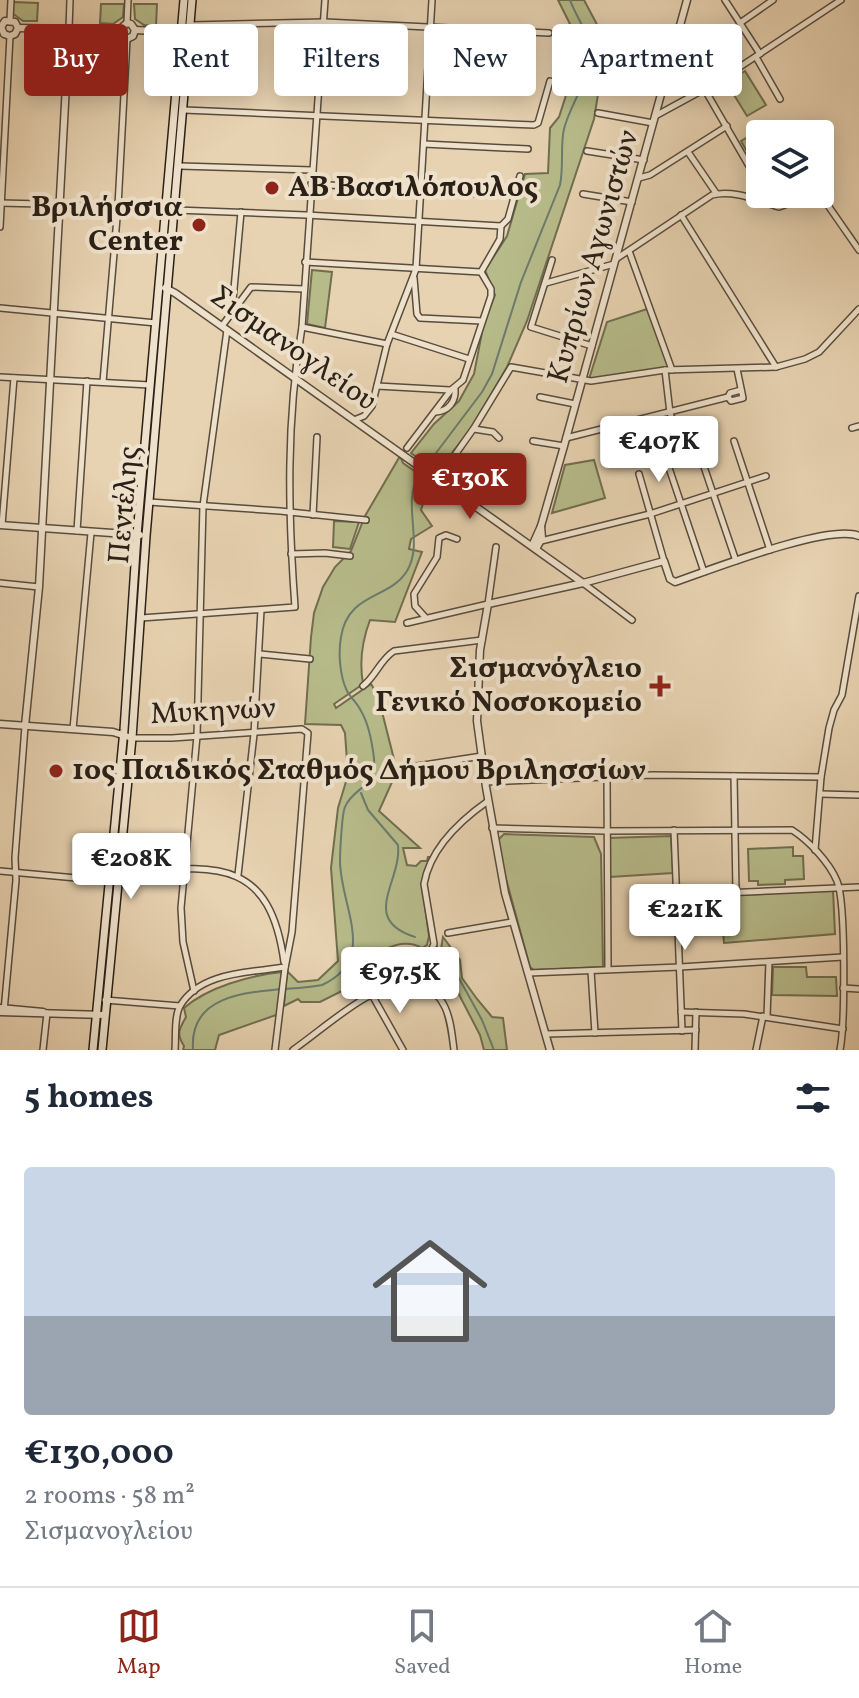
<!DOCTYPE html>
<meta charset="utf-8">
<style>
:root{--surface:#fff;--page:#f2f2f3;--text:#1f2937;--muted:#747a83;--line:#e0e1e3;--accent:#8f2418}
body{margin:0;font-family:Vollkorn,serif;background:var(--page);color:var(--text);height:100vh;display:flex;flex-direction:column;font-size:30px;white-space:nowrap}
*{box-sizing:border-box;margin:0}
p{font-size:26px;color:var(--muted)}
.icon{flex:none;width:44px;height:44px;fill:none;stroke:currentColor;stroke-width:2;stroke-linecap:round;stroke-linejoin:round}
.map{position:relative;height:1050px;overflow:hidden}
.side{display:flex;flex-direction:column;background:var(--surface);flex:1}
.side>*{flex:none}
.banner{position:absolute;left:24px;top:24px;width:812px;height:72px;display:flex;gap:16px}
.buttons{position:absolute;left:746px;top:120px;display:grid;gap:16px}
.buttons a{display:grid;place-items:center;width:88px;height:88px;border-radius:8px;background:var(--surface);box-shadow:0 4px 20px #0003;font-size:40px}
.price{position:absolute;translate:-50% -68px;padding:0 18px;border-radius:8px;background:#fff;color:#222;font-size:26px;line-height:52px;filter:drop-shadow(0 2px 4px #0008)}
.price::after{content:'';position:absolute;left:50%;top:48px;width:24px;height:18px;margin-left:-12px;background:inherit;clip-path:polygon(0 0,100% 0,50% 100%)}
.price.on{background:var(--accent);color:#fff}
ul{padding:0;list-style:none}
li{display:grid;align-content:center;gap:16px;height:424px;padding:0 24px}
li span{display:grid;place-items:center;height:248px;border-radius:8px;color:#555}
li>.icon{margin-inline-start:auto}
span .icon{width:144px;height:144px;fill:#fffc;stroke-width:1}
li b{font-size:34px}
h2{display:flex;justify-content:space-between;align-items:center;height:96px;padding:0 24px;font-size:34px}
.chip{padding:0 28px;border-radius:8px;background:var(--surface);box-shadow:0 4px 20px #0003;font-size:28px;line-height:72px}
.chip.on{background:var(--accent);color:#fff}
.dock{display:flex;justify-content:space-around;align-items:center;height:112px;border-top:2px solid var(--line);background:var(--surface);font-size:22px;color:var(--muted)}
.dock a{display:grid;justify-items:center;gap:4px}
.dock .on{color:var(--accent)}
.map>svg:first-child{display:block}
.green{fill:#b7bb8a;stroke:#706e50;stroke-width:2}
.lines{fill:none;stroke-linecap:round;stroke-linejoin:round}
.stream{stroke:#6b7b6e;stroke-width:2}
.minor-casing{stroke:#594c3d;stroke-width:8}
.tertiary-casing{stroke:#594c3d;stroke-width:9}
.secondary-casing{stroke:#2a2016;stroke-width:10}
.minor{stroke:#efe2cc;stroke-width:5}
.tertiary{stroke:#efe2cc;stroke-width:6}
.secondary{stroke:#efe2cc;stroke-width:7}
.poi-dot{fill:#8f2418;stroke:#efe2cc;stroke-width:3}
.labels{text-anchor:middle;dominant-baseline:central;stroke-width:8;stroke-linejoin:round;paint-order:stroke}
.poi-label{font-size:30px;font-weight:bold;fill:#2a2016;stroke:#efe2cc;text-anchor:start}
.street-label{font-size:30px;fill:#2a2016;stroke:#efe2cc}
</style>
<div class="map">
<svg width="859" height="1050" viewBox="0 0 859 1050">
<rect width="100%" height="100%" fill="#e7d2b1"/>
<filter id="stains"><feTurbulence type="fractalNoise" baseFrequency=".0025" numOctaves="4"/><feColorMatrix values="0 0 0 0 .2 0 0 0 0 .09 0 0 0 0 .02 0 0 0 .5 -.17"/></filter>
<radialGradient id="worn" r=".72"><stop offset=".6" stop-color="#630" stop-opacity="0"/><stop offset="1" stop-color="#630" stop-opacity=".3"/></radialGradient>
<g class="green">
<polygon points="558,0 584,0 601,32 603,64 594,119 527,321 507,367 472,427 437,472 411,453 434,424 459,401 474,374 484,322 495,295 485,270 507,236 525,174 548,173 550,128 559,117 569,86 573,30"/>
<polygon points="13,2 38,3 37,21 23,21 12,13"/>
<polygon points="101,4 124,4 123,17 113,24 100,23"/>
<polygon points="134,4 157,4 156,26 144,25 135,19"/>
<polygon points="745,71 766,105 747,116 726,82"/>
<polygon points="775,121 783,134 760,134 760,154 751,159 741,141"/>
<polygon points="312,270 332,272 325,328 307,324"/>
<polygon points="647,309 672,368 589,379 607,322"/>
<path d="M400 456 403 463 430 482 421 510 432 526 411 539 409 549 422 552 395 622 370 620C362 641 359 661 363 684L334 704 336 708 371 684 378 696 397 771 379 811 420 848H403L407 865 416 866 421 861H427L428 857H432L422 884 429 936 427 945 422 948C401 936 378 951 361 966L362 981 320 1002H301L298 999 284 1006 287 971 298 982 318 980 338 961 331 868 338 808 348 775 345 733 341 725 305 724 311 637 314 613 323 587 335 567 351 551 365 516Z"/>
<polygon points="594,460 605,498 552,513 565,465"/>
<polygon points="334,521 359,522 350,549 333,547"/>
<polygon points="504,834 594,837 601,854 603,967 534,970 530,967 496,842"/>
<polygon points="671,836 673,873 610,877 608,838"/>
<polygon points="793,847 793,856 803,856 804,879 785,880 785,884 758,885 758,881 749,881 748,849"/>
<polygon points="833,890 835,934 724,943 720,896"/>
<polygon points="443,937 460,960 462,978 477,999 492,1017 503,1018 507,1050 484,1050 480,1035 441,960 445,959 441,949"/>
<polygon points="773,967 806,967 807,977 836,977 837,996 772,995"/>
<path d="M283 972 279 1014 219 1035 215 1050H183L184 1046C176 1034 179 1029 186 1017L184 1008C208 987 251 975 283 972Z"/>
</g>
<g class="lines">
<g class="stream">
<path d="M430 461 482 392 492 374 521 282 560 185C564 165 560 146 564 129 571 100 597 72 588 40 584 26 575 14 570 0"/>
<path d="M361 793 368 810 398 845C402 882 359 919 415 937"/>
<polyline points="445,953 482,1020 494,1050"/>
<path d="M193 1050C188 981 277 994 322 985 379 959 340 906 340 861 340 852 342 813 345 807 353 787 376 789 374 758 372 742 369 724 361 711 358 704 351 698 347 691 340 677 338 653 341 637 348 592 389 600 407 571 424 543 402 505 418 476"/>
</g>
<defs>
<g id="minor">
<polyline points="725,0 760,54"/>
<polyline points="10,20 11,0"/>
<polyline points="127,23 128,0"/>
<polyline points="740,23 773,0"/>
<polyline points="191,25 325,22 549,33"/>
<polyline points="69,29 70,0"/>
<polyline points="606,36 676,43"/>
<polyline points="756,57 780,99"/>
<polyline points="617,86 662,92"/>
<polyline points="705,90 760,185"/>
<polyline points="184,110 534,125 538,123 550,81"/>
<polyline points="598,113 653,123"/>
<polyline points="657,115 714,84 841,0"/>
<polyline points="424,144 528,149"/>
<polyline points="587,151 644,160"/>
<polyline points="688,152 716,193"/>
<polyline points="180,166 312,170"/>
<polyline points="639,178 650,175 727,126"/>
<polyline points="311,184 486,194"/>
<polyline points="583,194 632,202"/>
<polyline points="820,194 859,250"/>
<polyline points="0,203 166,207"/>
<polyline points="176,210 306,215 501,226"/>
<polyline points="681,215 776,367"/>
<polyline points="0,227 10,36"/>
<polyline points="629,251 672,370"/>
<path d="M616 259 712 195C734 189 758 201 779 207L785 205 796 194"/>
<polyline points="552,260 531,327 592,346"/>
<polyline points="305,262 481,272"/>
<polyline points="414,278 417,314 420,318 482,321"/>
<polyline points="546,283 614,264"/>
<polyline points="0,308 156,323"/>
<polyline points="232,311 241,212"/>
<polyline points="222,326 251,287 304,289"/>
<polyline points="302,327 387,344"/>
<polyline points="391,334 469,359"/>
<polyline points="665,370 670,413 684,451"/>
<polyline points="0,377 150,385"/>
<polyline points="103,382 118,206 127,39"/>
<polyline points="377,386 450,390"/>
<polyline points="540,397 575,404"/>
<polyline points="728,397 731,401 743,398 737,369"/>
<path d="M436 412C449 411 456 401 455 389"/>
<polyline points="354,420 364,416 372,406 387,344 416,269 432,0"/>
<polyline points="852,428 859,426"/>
<polyline points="474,429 493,432 499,438"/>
<polyline points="566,438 728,397 730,393 741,390"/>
<polyline points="533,441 564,446"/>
<polyline points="734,441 770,550"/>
<polyline points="407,448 451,390 463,380 491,296 491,289 481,272 500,239 501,226 508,219 520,176"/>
<polyline points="639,474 664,561"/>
<polyline points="438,479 474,428 511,367 591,381 665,370 776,367 805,359 819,352 859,309"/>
<polyline points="149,502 280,511 366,520"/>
<polyline points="313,515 317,437"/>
<polyline points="2,525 14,378"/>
<polyline points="77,531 87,381"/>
<polyline points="541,541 650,514 766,476"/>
<polyline points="291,554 325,553 350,556"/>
<polyline points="704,572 667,462 672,455 694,450 699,452 736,561"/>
<polyline points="0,583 39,587"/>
<polyline points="583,583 632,620"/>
<polyline points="425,617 415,606 414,594 437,557 439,538 446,535 457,539"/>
<path d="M141 618 295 607C288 512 286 421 302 327L325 0"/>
<polyline points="407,623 488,604 496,547"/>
<polyline points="260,654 310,659"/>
<path d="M363 686C376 676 380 660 394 651L482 640"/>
<polyline points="73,729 91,533"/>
<polyline points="132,738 172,738 302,729 308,733 292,932 285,968 275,1050"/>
<polyline points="404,768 482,756"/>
<polyline points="607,776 608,969"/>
<polyline points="734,776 736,892"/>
<polyline points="485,782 653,775 821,777"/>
<polyline points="820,794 859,795"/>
<path d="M492 828 605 831 792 830C809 841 829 862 837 881 846 902 845 1025 840 1050"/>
<polyline points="674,830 682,1031"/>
<polyline points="815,850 821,777 829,728 834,710 842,695 859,596"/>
<polyline points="0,871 109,881"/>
<path d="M119 873C209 867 269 852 284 962"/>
<polyline points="238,875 254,734 261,610"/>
<polyline points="677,895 859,887"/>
<polyline points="448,933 512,922"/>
<polyline points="433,948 442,954"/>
<polyline points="591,971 595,1033"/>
<polyline points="528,973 680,967 843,957"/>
<path d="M417 980 434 944 424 884C430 849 461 820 488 801"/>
<path d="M417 980C448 996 450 1017 454 1050"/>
<polyline points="843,988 859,989"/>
<polyline points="194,991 183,942 181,908 197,736 203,506 227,330"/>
<polyline points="372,995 403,1050"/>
<polyline points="105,1000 180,1006"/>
<polyline points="4,1011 16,880 15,858 25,726"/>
<polyline points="681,1012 744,1014 843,1029"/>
<polyline points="767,1017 769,962"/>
<polyline points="546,1034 696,1030"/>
<polyline points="43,1050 47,1013"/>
<path d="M175 1050C176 1037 174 1017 180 1006 201 971 250 973 285 967"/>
<path d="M293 1050C330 1024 370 984 417 980"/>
<polyline points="695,1050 696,1012"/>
<polyline points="756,1050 763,1016"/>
</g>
<g id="tertiary">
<polyline points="1,27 4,34 10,36 15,34 18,28"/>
<polyline points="1,27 5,21 15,22 18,28"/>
<polyline points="18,28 119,30"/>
<polyline points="119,30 122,37 127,39 133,36 135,30"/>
<polyline points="119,30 127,23 131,24 135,30"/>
<polyline points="135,30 176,32 191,25"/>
<polyline points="165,288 175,293 583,583"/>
<polyline points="0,525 140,535"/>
<polyline points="532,546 541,526 564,446 687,0"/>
<polyline points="536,549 542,538 541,526"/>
<polyline points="0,724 113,732 132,738"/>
<polyline points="25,726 39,587 69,29"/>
<polyline points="0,1008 43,1012"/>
<polyline points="0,1012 104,1015"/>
<path d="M550 1050 505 893 486 787 477 721 480 650 488 604 583 583 664 561 670 579 675 582C710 570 830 523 859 536"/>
</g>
<g id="secondary">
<polyline points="93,1050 124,730 137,535 184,0"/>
<polyline points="102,1050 132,738 146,536 192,0"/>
</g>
</defs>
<use href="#minor" class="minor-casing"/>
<use href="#tertiary" class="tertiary-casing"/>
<use href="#secondary" class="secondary-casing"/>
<use href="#minor" class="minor"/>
<use href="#tertiary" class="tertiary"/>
<use href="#secondary" class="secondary"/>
</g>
<g class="poi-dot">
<circle cx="272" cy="188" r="8"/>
<circle cx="199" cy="225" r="8"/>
<path d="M656 674h8v8h8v8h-8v8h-8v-8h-8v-8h8z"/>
<circle cx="56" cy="771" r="8"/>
</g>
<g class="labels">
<g class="poi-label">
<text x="288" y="188">ΑΒ Βασιλόπουλος</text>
<text x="183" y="208" text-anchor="end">Βριλήσσια<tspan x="183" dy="34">Center</tspan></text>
<text x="642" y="669" text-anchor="end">Σισμανόγλειο<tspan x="642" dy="34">Γενικό Νοσοκομείο</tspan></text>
<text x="72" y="771">1ος Παιδικός Σταθμός Δήμου Βριλησσίων</text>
</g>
<g class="street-label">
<text transform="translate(594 257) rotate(-74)">Κυπρίων Αγωνιστών</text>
<text transform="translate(293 349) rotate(35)">Σισμανογλείου</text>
<text transform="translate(125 505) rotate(-85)">Πεντέλης</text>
<text transform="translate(213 712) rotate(-3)">Μυκηνών</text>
</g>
</g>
<rect width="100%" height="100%" filter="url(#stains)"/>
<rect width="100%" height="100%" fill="url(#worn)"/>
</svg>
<div class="buttons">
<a><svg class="icon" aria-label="layers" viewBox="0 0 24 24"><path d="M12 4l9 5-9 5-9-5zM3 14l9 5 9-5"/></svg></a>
</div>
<b class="price" style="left:659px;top:484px">€407K</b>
<b class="price on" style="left:470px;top:521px">€130K</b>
<b class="price" style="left:131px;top:901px">€208K</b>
<b class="price" style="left:685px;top:952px">€221K</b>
<b class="price" style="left:400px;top:1015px">€97.5K</b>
<div class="banner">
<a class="chip on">Buy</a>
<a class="chip">Rent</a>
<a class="chip">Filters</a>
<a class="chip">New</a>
<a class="chip">Apartment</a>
</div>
</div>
<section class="side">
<h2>5 homes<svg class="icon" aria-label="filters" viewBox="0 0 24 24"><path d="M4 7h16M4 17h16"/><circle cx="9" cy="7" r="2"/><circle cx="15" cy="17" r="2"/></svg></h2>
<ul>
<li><span style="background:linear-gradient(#c9d6e8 60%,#9aa5b1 0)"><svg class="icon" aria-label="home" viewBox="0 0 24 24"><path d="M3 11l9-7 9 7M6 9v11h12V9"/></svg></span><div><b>€130,000</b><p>2 rooms · 58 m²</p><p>Σισμανογλείου</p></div></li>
</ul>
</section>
<nav class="dock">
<a class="on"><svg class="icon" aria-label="map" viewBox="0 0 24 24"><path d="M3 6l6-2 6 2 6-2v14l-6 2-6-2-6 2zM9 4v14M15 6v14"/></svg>Map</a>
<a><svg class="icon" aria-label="saved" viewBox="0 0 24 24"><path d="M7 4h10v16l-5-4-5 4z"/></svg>Saved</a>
<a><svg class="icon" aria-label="home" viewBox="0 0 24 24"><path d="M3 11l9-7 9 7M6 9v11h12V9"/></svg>Home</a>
</nav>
